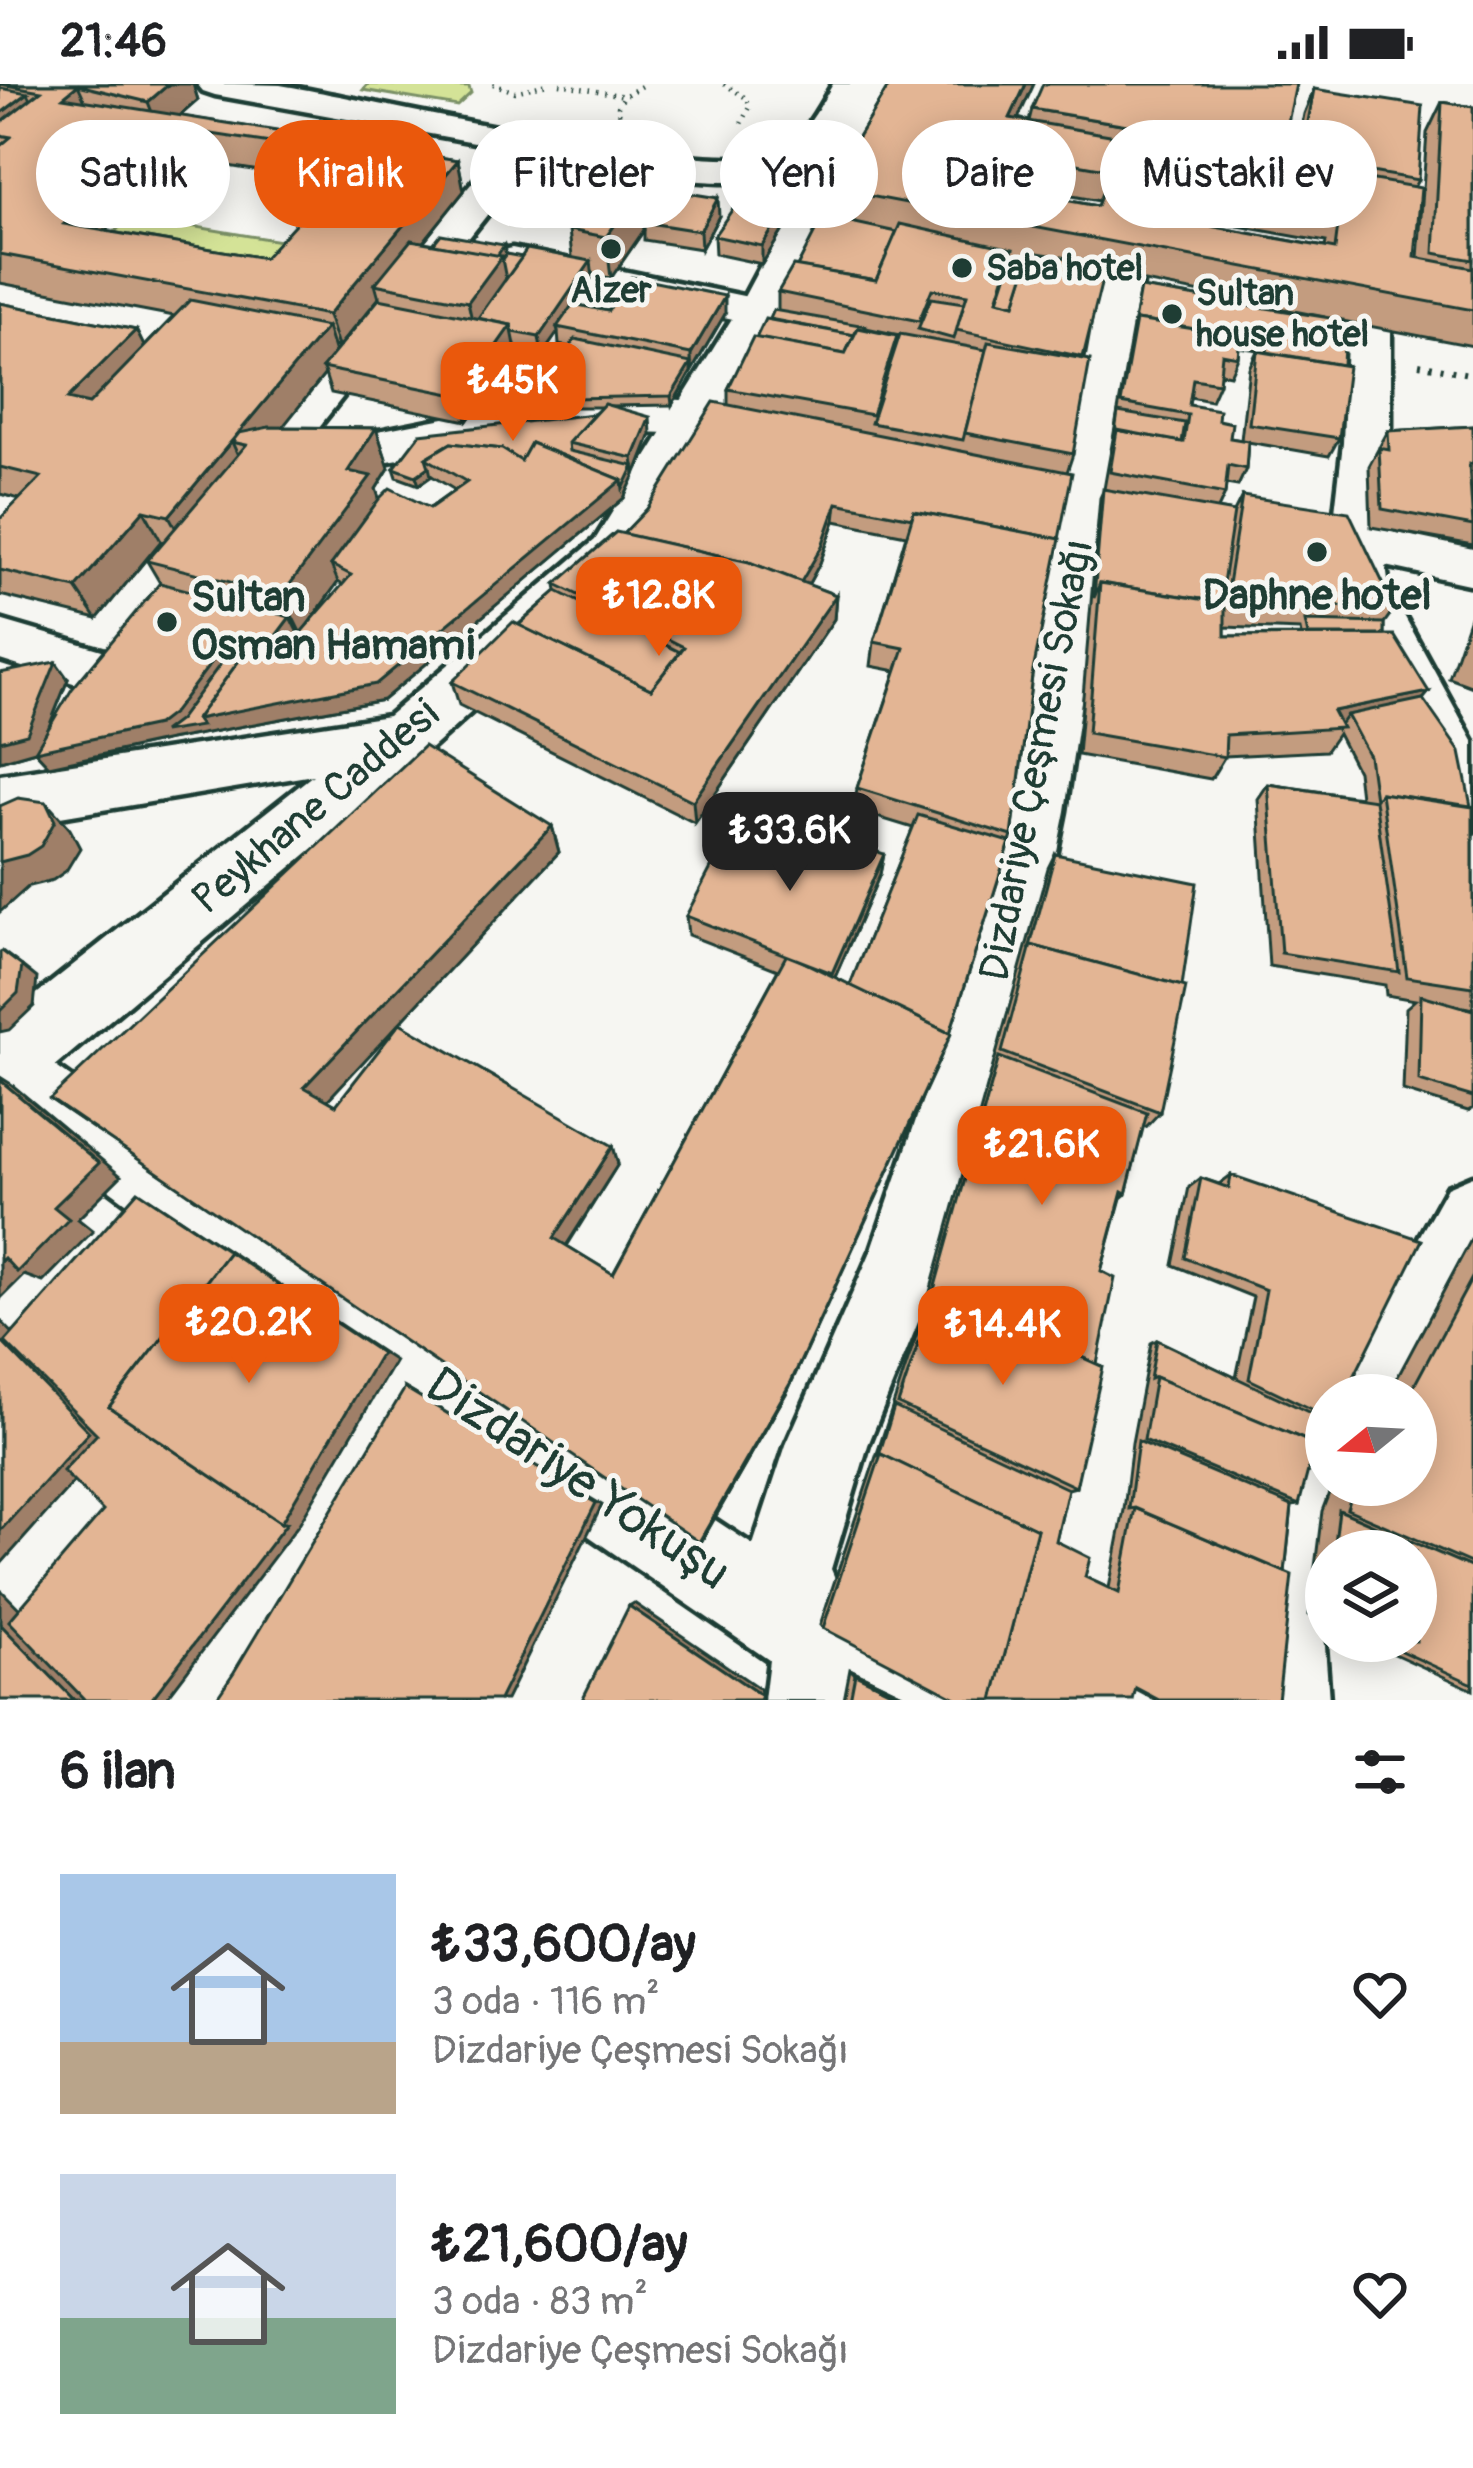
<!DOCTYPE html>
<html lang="tr">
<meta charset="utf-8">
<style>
:root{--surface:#fff;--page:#f2f2f2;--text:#202124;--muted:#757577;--accent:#ea580c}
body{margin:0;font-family:Pangolin,sans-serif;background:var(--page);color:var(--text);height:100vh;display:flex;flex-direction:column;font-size:45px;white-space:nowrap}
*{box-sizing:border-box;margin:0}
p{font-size:39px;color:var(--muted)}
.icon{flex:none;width:66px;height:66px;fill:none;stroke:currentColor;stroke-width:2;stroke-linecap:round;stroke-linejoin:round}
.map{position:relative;height:1616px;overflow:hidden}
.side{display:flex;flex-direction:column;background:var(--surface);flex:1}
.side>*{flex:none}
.banner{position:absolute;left:36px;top:36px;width:1401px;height:108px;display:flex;gap:24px}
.needle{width:78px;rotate:252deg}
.fabs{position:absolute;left:1305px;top:1290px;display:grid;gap:24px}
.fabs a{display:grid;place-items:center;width:132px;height:132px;border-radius:50%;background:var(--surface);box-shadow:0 6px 30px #0003;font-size:60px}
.price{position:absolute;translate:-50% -102px;padding:0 27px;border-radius:24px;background:var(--accent);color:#fff;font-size:39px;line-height:78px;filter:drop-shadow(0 3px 6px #0008)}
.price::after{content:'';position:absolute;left:50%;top:72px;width:36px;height:27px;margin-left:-18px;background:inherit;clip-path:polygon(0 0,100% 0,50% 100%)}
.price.selected{background:#222;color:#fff}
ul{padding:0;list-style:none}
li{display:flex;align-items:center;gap:36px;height:300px;padding:0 60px}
li span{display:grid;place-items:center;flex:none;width:336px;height:240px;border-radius:0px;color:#555}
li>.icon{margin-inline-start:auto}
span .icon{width:144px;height:144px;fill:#fffc;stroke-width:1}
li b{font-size:51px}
h2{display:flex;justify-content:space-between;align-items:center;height:144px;padding:0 60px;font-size:51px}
.tag{padding:0 42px;border-radius:54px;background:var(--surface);box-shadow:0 6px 30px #0003;font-size:42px;line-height:108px}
.tag.selected{background:var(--accent);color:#fff}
.status{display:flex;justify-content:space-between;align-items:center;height:84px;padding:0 60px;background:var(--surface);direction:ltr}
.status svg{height:33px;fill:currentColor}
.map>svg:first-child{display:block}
.green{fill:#d4e397;stroke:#7a9066;stroke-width:3}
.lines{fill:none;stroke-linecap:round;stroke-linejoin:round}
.street-casing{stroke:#1f3d34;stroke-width:9}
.secondary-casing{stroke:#1f3d34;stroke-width:9}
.path-far1{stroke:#1f3d34;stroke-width:4.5;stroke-dasharray:1.5 6;stroke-linecap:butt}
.path{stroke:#1f3d34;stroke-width:6;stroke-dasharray:3 8;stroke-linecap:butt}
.street{fill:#f6f6f2;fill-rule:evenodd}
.secondary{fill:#f6f6f2;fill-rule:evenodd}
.wall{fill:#c39c7f;stroke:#1f3d34;stroke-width:3;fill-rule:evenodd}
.shaded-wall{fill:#9f7f68;stroke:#1f3d34;stroke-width:3}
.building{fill:#e3b594;stroke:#1f3d34;stroke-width:3;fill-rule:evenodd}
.poi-dot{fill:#1f3d34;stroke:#f6f6f2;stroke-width:4.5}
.labels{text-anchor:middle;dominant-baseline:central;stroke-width:10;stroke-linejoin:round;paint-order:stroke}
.far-poi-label{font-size:36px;font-weight:bold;fill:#1f3d34;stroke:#f6f6f2;text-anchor:start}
.poi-label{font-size:42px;font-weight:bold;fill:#1f3d34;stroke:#f6f6f2}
.street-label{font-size:42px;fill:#1f3d34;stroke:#f6f6f2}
.near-street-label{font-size:51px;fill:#1f3d34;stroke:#f6f6f2}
</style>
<div class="status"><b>21:46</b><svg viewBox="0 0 49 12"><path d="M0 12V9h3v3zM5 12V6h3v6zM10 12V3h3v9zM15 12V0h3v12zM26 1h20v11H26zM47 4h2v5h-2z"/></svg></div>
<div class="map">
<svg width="1473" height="1616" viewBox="0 0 1473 1616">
<rect width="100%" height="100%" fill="#f6f6f2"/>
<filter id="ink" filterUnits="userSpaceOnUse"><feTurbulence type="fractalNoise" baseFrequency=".00833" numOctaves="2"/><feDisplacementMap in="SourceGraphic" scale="24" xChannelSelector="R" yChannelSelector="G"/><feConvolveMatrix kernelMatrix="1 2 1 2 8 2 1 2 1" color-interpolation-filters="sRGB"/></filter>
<g filter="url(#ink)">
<g class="green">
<polygon points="368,0 469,3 471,9 457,22 363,6"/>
<polygon points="149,135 286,158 266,204 88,173 125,138"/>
</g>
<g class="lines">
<defs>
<g id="street">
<path d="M197 0C224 0 253 0 280 1 370 15 711 97 775 68 805 54 817 27 833 0H869C857 20 847 47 831 64 769 129 614 83 536 69L303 363C454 331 621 291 775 331L781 342 775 353 758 357C601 334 452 362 299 396L281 390C265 410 257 418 231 410L224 399 231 388 502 63 215 11 203 7Z"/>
<polygon points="512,164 984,262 1000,265 1006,275 1000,285 984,288 497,185 491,176 497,167"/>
<polygon points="1121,187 1136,191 1142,200 1065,727 1033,886 945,1172 868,1361 831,1485 848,1525 969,1584 982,1616 764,1616 769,1576 426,1340 250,1616 152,1616 165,1584 362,1294 0,1024 0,951 24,960 443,1257 753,1461 786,1361 872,1165 967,886 1005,727 1100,200 1106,191"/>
<polygon points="1258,213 1384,238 1391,247 1391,359 1383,446 1473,465 1473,501 1386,482 1389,504 1473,657 1473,747 1452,739 1435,697 1337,504 1333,471 1262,454 1255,442 1262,430 1280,425 1334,436 1343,359 1347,256 1243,235 1237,226 1243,217"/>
<polygon points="0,536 119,571 127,586 119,601 99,607 0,576"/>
<polygon points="1473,1092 1473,1204 1415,1311 1331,1311 1447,1103"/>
<polygon points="1326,1354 1326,1401 1366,1401 1334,1467 1326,1467 1320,1495 1329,1616 1239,1616 1233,1490 1297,1367"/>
</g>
<polygon id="secondary" points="857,0 893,0 780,228 633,482 426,669 26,1007 0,1017 0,939 313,691 0,743 0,691 388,632 595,456 736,228"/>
</defs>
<use href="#street" class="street-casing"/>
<use href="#secondary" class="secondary-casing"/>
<g class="path-far1">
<polyline points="493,0 515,8 547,0"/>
<polyline points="560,0 624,12"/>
<polyline points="724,0 746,14 750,23 741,42"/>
<polyline points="621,37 618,22 624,12 645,0"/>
<polyline points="152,103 187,109"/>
</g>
<polyline class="path" points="1419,280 1473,291"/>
<use href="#street" class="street"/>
<use href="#secondary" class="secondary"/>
</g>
<g class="wall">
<path d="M0 0H193L198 16 180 32 458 76 464 107 423 158 522 173H572L569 146 576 136 553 132 547 91 662 107 719 132 701 165 644 156V146L611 194 593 191V195L576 221 608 227 725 230 672 321 611 322 651 350 624 414 383 616 169 656 49 682 35 667 0 677V589L68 595 49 643 160 499 147 477 164 458 161 457 97 535 0 511V435L20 415 0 410V219L136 246 144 263 174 232 0 199ZM216 80 333 99 264 174 106 147 157 99 191 105ZM379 214V215L335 268 333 262 338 263ZM558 248 559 261 570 263 549 295 550 304 575 309 572 314 574 323H602L594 330 394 384 397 393 419 401 432 392 455 406 430 424 379 415 376 405 389 384 376 344 282 343 325 290 331 309 467 337 516 266 542 271ZM338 498 343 501 304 545ZM298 549 300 550 297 553 304 569 297 574 283 570Z"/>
<path d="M890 0 1029 37 1032 25 1282 67 1277 80 1294 83 1304 30 1314 5 1418 96 1414 103 1415 173 1418 174 1427 49 1442 18 1473 23V262L1343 237 1339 354 1329 372 1248 358 1246 385 1238 402 1226 400 1225 410 1218 425 1234 428 1242 412 1395 524 1384 539V551L1429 608 1423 615 1471 722 1473 723V925L1463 923 1473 926V1024L1468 1027 1403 1007 1406 924 1415 916 1386 911 1385 901 1269 882 1258 715 1268 700 1360 713 1357 687 1338 650 1326 667 1225 672 1211 695 1078 671 1100 414 1104 405 1140 204 1325 233 1103 190 1082 275 1073 370 1067 388 1032 592 1012 752 950 949 788 1306 701 1458 50 1015 552 742 559 768 327 1016 336 1021 613 1062 618 1080 567 1162 613 1190 778 886 688 851 686 832 769 773 884 770 880 790 835 893 850 901 913 744 854 726 857 704 896 587 871 582 874 558 906 451 835 437 820 479 808 501 836 511 834 535 695 739 459 621 452 598 557 507 556 500 623 450 647 425 728 321V305L756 254 778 226V208L797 183 825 133 827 104ZM938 87 1099 117 1097 122 936 92ZM1211 137 1326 158 1325 163 1210 142ZM866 244 899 251 896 262 866 245ZM1239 263 1264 267H1257L1249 284 1241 356 1230 354 1218 336 1189 321 1190 313 1211 317 1219 299 1220 289 1230 291 1238 273ZM1225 543 1300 546 1301 551 1225 552Z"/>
<polygon points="785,125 785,143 762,180 715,170 714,152"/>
<polygon points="1473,342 1473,461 1371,443 1369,382 1388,347"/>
<polygon points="1473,524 1473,603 1449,594"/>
<polygon points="1055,770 1160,1028 1146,1043 1143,1042 1126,1110 1121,1114 1101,1187 1097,1280 1076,1403 1068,1405 1056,1457 1085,1493 1109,1504 1124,1426 1132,1359 1151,1259 1157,1256 1236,1294 1253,1213 1173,1181 1189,1103 1201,1094 1219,1100 1231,1091 1326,1311 1326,1336 1310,1358 1299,1421 1292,1422 1285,1488 1278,1616 1155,1616 1136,1606 823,1544 820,1541 927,1219 1048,784"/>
<polygon points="1473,1152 1473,1606 1366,1557 1416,1557 1416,1467 1326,1467 1326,1539 1309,1531 1322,1427 1332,1401 1416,1401 1416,1311 1388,1311"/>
<polygon points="850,1585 915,1616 844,1616"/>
</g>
<g class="shaded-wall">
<polygon points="169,0 193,0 198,16 160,49 148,18"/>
<polygon points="1026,0 1034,0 1004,65 1010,34"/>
<polygon points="78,1 92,32 63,13"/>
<polygon points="28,9 43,40 11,53 0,51 0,30"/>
<polygon points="205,49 216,80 191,105 178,73"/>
<polygon points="943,56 938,87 921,122 925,90"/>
<polygon points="143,67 157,99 80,171 64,140"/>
<polygon points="458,76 464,107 388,202 375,200 379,214 338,263 328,231"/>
<polygon points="660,78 663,119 643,138 644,146 611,194 606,153"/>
<polygon points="718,114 719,132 701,165 700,147"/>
<polygon points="785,125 785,143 762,180 762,162"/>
<polygon points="504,161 507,179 507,204 477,259 468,218 482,191"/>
<polygon points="591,177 593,195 561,244 557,243 558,248 542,271 539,253"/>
<polygon points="725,212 725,230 691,288 691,270"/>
<polygon points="511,241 516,266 467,337 461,312"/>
<polygon points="327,243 337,275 322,284 325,290 254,379 246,361 232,358 246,389 186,463 169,432"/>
<polygon points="136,246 152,278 86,347 67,315"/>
<polygon points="691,279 691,288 672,321 671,312"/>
<polygon points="650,333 651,350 635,391 633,374"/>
<polygon points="376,344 389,384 376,405 385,432 331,481 338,498 301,550 282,511 348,387"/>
<polygon points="634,382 635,391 624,414 383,616 169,656 49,682 35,667 0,677 0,657 56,578 68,595 40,665 229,555 238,572 196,635 221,630"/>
<polygon points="429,383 431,392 419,401 416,392"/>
<polygon points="837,419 835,437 820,479 797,521 798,504"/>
<polygon points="144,426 161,457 97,535 76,504"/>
<polygon points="836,511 834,535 695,739 693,717"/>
<polygon points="290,533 298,549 275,582 266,565"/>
<polygon points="1429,608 1410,631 1347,631 1337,645 1333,627"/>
<polygon points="46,718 70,745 80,764 66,787 53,796 29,802 0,828 0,778"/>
<polygon points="552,742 559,768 322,1022 304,1003"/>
<polygon points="884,770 880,790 829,907 832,889"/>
<polygon points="22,882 37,894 34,922 9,946 0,948 0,927"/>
<polygon points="942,970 788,1306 701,1458 699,1458"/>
<polygon points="0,993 11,1000 121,1092 78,1135 93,1147 43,1198 24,1191 0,1215 0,1178 54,1123"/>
<polygon points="613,1062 618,1080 562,1168 554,1154"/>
<polygon points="152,1116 395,1277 299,1440 165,1616 151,1616 281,1439"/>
<polygon points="0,1236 114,1353 0,1481"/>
<polygon points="405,1304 602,1421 506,1616 499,1616"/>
<polygon points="2,1507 109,1616 74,1616 0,1540 0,1508"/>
<polygon points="634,1519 760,1605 762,1612 629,1522"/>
<polygon points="850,1585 915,1616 909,1616 855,1590"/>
</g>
<g class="building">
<path d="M0 0H169L148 18 78 1 63 13 458 76 328 231 0 170V62L11 53 0 51V39L41 7ZM205 49 357 72 264 174 64 140 143 67 178 73Z"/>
<path d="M890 0H1026L1010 34 1421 104 1415 173 1473 184V226L827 104ZM943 56 1111 86 1097 122 925 90ZM1219 105 1340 126 1335 165 1210 142Z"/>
<polygon points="1043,0 1296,0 1282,67 1032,25"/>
<polygon points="0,4 28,9 0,30"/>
<polygon points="1314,5 1423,22 1418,96 1301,76"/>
<polygon points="1442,18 1473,23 1473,176 1434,169"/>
<polygon points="570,62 660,78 606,153 569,146 603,101 547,91"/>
<polygon points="663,105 718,114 700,147 643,138"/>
<polygon points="739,116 785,125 762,162 714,152"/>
<polygon points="823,132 897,148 876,196 797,183"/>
<polygon points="900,140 1013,165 997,216 1015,220 1031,168 1106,180 1083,273 956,246 967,211 932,205 919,237 778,208 793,182 876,196"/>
<polygon points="441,150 504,161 497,172 433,160"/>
<polygon points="411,156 502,172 468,218 375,200"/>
<polygon points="527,165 591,177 539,253 513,248 511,241 478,234"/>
<polygon points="506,170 522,173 506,195 502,175"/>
<polygon points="1012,173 1029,176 1015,220 998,216"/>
<polygon points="631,193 725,212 691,270 557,243 573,220 608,227"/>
<polygon points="1140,204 1343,236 1342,257 1308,251 1344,260 1343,281 1267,268 1268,258 1239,254 1240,252 1136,236 1133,244"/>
<polygon points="931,214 964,219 954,255 918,245"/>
<polygon points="379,215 511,241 461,312 322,284"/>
<polygon points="190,216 327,243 169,432 144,426 76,504 0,486 0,435 41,393 0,383 0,219 136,246 67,315 89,320"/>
<polygon points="773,226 866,242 864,245 858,244 854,251 769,235"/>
<polygon points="765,235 854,251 845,270 756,254"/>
<polygon points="1136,236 1240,252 1238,273 1222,270 1219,299 1193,295 1189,321 1219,326 1218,336 1232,339 1230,354 1248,357 1246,385 1228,381 1225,410 1110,388 1117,346 1184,358 1188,331 1121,319"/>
<polygon points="858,244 897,252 872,331 728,305 753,253 845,270"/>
<polygon points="900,250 986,266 963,356 871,339"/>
<polygon points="575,255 691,279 671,312 572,314 580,301 549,295"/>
<polygon points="988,258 1090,276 1073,370 965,349"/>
<polygon points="1257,267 1348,282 1339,354 1249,340"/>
<polygon points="714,318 1072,389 1059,455 914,427 912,434 837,419 822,462 801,498 749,478 623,450 647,425"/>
<polygon points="604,320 650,333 633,374 568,359"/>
<polygon points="1118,328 1185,339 1182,358 1117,346 1114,355"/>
<polygon points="594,330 568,359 569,367 634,382 623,405 622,396 531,359 521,377 502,365 451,359 426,374 429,383 416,392 394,384 420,350"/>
<polygon points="1473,342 1473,380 1469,380 1473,442 1382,425 1379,364 1389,366 1388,347"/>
<polygon points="269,343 376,344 348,387 371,392 282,511 147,477 246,361 232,358 239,349"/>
<polygon points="451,359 502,365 521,377 531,359 622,396 376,600 196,635 250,561 229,555 174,628 157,641 35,667 72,605 160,499 290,533 266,565 297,574 315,561 297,553 351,491 331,481 379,415 390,404 430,424 467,398 426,374"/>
<polygon points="1103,405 1234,428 1220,518 1100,499 1094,514"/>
<polygon points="1242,412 1349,428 1395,524 1225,519 1225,552 1394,551 1429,608 1333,627 1342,644 1226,651 1225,673 1088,649 1100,499 1225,519"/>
<polygon points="914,427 1060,455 1032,592 1012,752 857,704 904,564 874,558"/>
<polygon points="616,448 749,478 836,511 693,717 452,598 513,538 651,605 684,563 556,500"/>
<polygon points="557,507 680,568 651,605 519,541"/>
<polygon points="1305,537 1384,539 1384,551 1308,551"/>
<polygon points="233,563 246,567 196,635 201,642 163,648 179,636"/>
<polygon points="56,578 27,650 0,657 0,589"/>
<polygon points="1423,615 1460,668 1471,722 1381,709 1375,715 1369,672 1347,631"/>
<polygon points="424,662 552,742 304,1003 336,1021 400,939 613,1062 554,1154 613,1190 787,870 951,950 791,1298 699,1458 50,1015"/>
<polygon points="1268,700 1375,716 1399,888 1281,869"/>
<polygon points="1381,709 1473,723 1473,903 1407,893"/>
<polygon points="18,714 46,718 55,737 41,762 27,771 0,778 0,722"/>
<polygon points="918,731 1010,758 950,949 850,901"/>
<polygon points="788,735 884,770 832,889 686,832 725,757 769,773"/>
<polygon points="1055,770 1197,799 1182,902 1031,861 1029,866"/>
<polygon points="1031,861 1186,903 1160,1028 1002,968"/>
<polygon points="2,867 22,882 18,909 0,927 0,868"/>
<polygon points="1421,911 1473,926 1473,1013 1419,997"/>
<polygon points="999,973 1147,1029 1126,1110 1122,1108 1101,1187 1115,1194 1097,1280 936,1207 932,1213"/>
<polygon points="0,996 99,1079 54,1123 69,1135 17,1188 4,1174 0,1178"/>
<polygon points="1231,1091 1422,1156 1345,1311 1326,1311 1326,1332 1249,1295 1266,1206 1185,1174 1201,1094 1229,1104"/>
<polygon points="138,1107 234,1171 229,1168 109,1323 281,1439 287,1439 151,1616 85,1616 9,1537 103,1427 63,1387 97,1350 5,1258"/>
<polygon points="229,1168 381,1269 281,1439 109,1323"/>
<polygon points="1473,1192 1473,1480 1347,1425 1355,1401 1416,1401 1416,1311 1409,1311"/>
<polygon points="936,1207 1103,1283 1076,1403 898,1320"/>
<polygon points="0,1256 89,1348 0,1447"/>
<polygon points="1157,1256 1325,1336 1310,1358 1155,1293 1150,1295"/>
<polygon points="1155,1293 1315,1360 1299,1421 1144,1356"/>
<polygon points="405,1304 596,1419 499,1616 215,1616 234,1588"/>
<polygon points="894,1323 1068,1405 1056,1457 1090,1474 1085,1493 1119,1509 1135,1424 1292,1491 1278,1616 1159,1616 1136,1604 1133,1616 993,1616 1037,1445 881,1370 879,1371"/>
<polygon points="1138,1357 1292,1422 1285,1488 1135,1424 1129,1425"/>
<polygon points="881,1370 1037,1445 993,1616 960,1616 823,1544"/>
<polygon points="1339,1426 1473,1484 1473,1600 1379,1557 1416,1557 1416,1467 1334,1467"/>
<polygon points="629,1522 762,1612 760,1616 582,1616"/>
<polygon points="0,1540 74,1616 0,1616"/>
<polygon points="855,1590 909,1616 850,1616"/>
</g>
</g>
<g class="poi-dot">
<circle cx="611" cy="165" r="12"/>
<circle cx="962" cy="184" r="12"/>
<circle cx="1172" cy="230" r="12"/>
<circle cx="1317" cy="468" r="12"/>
<circle cx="167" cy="538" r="12"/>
</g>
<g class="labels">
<g class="far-poi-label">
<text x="986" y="184">Saba hotel</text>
<text x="611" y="206" text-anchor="middle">Alzer</text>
<text x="1196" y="209">Sultan<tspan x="1196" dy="41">house hotel</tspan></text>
</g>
<g class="poi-label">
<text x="1317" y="512">Daphne hotel</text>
<text x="191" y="514" text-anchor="start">Sultan<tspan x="191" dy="48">Osman Hamami</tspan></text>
</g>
<g class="street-label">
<text transform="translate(1037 676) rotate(-79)">Dizdariye Çeşmesi Sokağı</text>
<text transform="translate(316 723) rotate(-40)">Peykhane Caddesi</text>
</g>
<g class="near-street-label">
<text transform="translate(578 1395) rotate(34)">Dizdariye Yokuşu</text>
</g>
</g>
</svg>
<div class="fabs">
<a><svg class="needle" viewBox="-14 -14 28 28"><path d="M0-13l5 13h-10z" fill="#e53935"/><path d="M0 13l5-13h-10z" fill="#757577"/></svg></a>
<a><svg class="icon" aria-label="layers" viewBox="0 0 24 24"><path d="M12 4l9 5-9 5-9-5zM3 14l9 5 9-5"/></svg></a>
</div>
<b class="price" style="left:513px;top:360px">₺45K</b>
<b class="price" style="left:659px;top:575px">₺12.8K</b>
<b class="price selected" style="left:790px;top:810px">₺33.6K</b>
<b class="price" style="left:1042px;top:1124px">₺21.6K</b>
<b class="price" style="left:249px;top:1302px">₺20.2K</b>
<b class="price" style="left:1003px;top:1304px">₺14.4K</b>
<div class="banner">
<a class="tag">Satılık</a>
<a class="tag selected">Kiralık</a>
<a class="tag">Filtreler</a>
<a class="tag">Yeni</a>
<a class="tag">Daire</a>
<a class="tag">Müstakil ev</a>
</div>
</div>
<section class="side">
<h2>6 ilan<svg class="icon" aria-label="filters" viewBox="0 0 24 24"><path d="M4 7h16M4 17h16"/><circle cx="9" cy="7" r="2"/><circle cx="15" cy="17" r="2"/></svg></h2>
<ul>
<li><span style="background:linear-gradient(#a9c7e8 70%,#b9a48a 0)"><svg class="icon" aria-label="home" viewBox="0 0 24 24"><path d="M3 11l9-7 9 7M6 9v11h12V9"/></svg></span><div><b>₺33,600/ay</b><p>3 oda · 116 m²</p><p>Dizdariye Çeşmesi Sokağı</p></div><svg class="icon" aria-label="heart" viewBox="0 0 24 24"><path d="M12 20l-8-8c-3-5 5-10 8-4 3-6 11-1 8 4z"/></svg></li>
<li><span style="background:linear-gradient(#c9d6e8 60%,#7fa58c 0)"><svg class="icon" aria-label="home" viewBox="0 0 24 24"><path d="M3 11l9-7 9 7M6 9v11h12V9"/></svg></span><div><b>₺21,600/ay</b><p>3 oda · 83 m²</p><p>Dizdariye Çeşmesi Sokağı</p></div><svg class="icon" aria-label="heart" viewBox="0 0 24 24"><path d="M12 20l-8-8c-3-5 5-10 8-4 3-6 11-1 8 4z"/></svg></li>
</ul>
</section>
